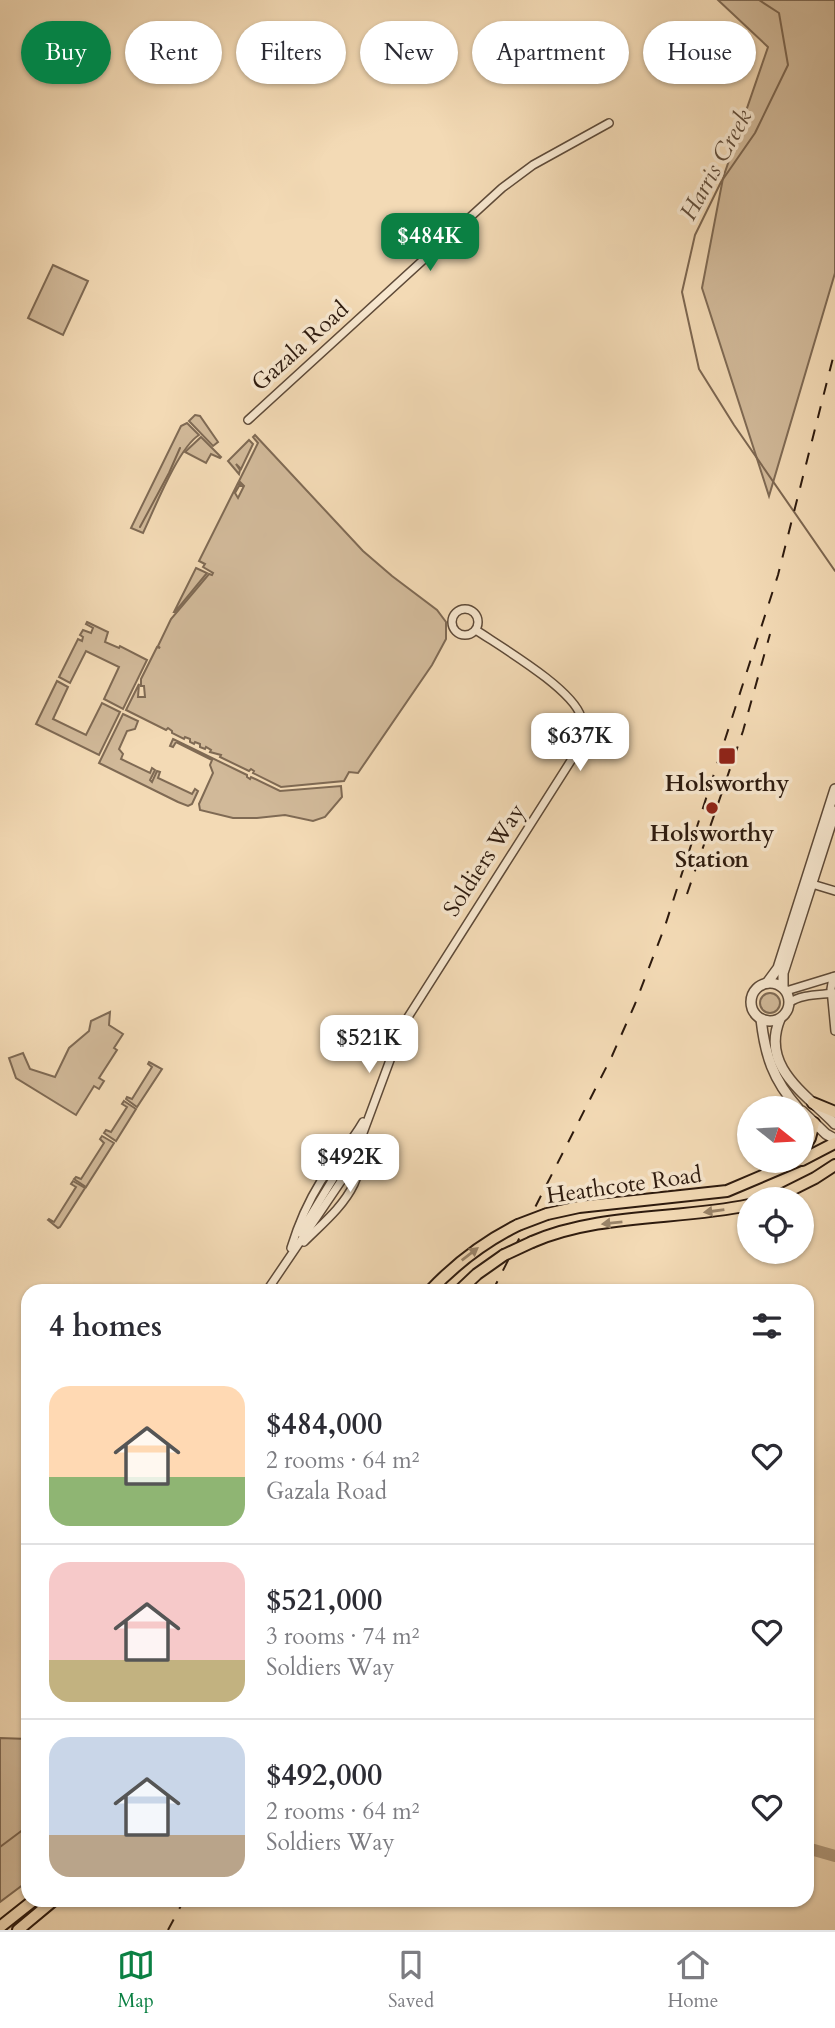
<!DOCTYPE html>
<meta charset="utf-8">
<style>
:root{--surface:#fff;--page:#f2f2f3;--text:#2b2b33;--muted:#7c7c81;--line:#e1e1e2;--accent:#0b8043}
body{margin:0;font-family:Cardo,serif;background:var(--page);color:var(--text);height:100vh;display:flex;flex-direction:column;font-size:26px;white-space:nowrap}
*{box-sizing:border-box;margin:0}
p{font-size:23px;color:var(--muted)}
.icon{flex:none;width:38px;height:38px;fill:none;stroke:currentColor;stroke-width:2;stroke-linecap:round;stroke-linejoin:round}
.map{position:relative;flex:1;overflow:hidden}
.drawer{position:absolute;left:21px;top:1284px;width:793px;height:623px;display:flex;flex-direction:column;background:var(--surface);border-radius:21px;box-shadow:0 2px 5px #0004}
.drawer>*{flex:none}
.guide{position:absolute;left:21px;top:21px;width:794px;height:63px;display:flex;gap:14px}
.needle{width:46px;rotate:108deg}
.buttons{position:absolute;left:737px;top:1096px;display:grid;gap:14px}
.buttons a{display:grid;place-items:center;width:77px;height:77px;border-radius:50%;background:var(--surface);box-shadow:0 2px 5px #0004;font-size:35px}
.price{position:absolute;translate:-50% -60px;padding:0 16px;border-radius:14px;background:#fff;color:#222;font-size:23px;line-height:46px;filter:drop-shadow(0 2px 4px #0008)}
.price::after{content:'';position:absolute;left:50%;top:42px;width:21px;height:16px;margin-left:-10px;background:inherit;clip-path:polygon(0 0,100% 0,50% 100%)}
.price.on{background:var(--accent);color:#fff}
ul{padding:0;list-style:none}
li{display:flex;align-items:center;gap:21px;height:175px;padding:0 28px}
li+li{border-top:2px solid var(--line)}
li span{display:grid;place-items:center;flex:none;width:196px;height:140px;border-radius:21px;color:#555}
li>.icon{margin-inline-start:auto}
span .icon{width:84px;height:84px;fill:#fffc;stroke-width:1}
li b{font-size:30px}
h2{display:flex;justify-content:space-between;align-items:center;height:84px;padding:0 28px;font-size:30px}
.tag{padding:0 24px;border-radius:32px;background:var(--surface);box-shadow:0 2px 5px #0004;font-size:24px;line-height:63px}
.tag.on{background:var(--accent);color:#fff}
.dock{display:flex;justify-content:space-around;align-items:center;height:98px;border-top:2px solid var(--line);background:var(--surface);font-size:19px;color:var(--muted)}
.dock a{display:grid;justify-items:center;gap:4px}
.dock .on{color:var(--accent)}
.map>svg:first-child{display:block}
.green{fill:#d1b999;stroke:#7f6a54;stroke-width:2}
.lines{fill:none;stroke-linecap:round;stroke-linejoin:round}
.stream{stroke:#7c6650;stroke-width:2}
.river{stroke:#b0997c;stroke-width:12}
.minor-casing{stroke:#5e4a38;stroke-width:10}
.tertiary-casing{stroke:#5e4a38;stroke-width:12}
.primary-casing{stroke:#2d1a0e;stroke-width:14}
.minor{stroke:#f7e7cf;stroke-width:7}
.tertiary{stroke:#f7e7cf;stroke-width:9}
.primary{stroke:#f3dab5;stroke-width:10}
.rail{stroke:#2d1a0e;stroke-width:2;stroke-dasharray:12 12;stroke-linecap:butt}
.primary-bridge-casing{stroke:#2d1a0e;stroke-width:14;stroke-linecap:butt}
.primary-bridge{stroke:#f3dab5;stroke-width:10}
.oneway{fill:#9a846a}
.poi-dot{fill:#8f2418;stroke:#f7e7cf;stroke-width:2.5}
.labels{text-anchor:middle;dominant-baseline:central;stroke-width:7;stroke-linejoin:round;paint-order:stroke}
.street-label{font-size:23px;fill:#2d1a0e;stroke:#f7e7cf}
.poi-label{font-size:23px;font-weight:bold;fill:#2d1a0e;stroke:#f7e7cf}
.water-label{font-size:24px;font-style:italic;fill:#614d3a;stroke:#f7e7cf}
</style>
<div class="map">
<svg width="835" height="1930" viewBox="0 0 835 1930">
<rect width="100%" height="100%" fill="#f3dab5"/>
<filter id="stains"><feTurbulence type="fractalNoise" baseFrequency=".00286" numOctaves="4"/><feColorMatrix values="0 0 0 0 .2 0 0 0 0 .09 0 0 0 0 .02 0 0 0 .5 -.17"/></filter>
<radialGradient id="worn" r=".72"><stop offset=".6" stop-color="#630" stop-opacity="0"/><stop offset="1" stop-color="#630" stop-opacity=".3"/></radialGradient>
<g class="green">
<polygon points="718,0 835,0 835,273 769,496 702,288 723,178 768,47"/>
<polygon points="53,265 88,281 63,335 28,318"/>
<polygon points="195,415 200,416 218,442 213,446 189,421"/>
<path d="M187 423 199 435C178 448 154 510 143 533L131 528 181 426Z"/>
<polygon points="255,435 363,551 392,576 437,610 446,622 446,639 432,665 358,773 349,772 344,781 281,787 253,773 254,771 251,769 249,771 220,757 221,755 210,752 211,750 206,747 205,749 200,747 200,744 195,742 194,744 190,742 190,739 185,737 184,739 172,733 172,731 168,728 166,730 126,710 139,684 138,697 145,697 144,686 141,686 141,679 157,647 160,648 158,646 171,619 209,574 212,575 213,573 203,567 205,564 199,561 238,483 241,486 239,486 235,493 238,498 244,486 239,481 258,443 253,437"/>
<polygon points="201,437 221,457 220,458 211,454 206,463 185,452"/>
<polygon points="249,440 253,444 241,469 236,464 240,470 239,474 228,461"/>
<polygon points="196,568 207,573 175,612 174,612"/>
<polygon points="87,622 108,632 105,642 119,648 120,646 147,660 123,709 104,699 119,667 86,651 70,683 59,677 78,639 82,641 83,637 80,635 83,630 91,633 93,628 86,624"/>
<polygon points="57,681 68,687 53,719 86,735 102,703 120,712 99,755 36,724"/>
<polygon points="123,714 138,721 135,729 127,731 119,749 123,754 121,759 150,773 152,768 155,770 150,780 152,782 157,771 160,772 158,778 192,794 195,789 198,791 192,804 188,806 178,802 99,763"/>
<polygon points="173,739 247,775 247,777 250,779 251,777 280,791 341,786 342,797 325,817 313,821 285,815 257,818 233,818 200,810 199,804 213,773 210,765 212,760 176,742 173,747 170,746"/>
<circle cx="770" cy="1003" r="10"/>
<polygon points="110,1012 109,1025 123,1034 114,1048 117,1050 99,1078 104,1081 99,1089 94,1086 76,1115 16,1078 9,1058 23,1053 30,1069 55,1077 69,1048 89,1031 91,1021"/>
<polygon points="149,1062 162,1069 137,1107 126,1099 127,1097 132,1099 152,1067 148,1064"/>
<polygon points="124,1101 136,1109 116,1141 104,1133 106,1130 111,1132 127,1107 122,1104"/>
<polygon points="102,1136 114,1143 86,1187 74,1179 76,1177 81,1179 104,1143 100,1139"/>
<polygon points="73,1181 85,1188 60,1227 58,1228 48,1220 49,1219 54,1222 76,1187 71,1184"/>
<polygon points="0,1738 28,1739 28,1881 0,1902"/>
</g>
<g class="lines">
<g class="stream">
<polyline points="759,0 779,13 788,65 755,133 721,182 695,235 682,292 699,369 734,425 835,571"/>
<polyline points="140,527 169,473 180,448"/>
<polyline points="0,1847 28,1826"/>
<polyline points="407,1900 434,1906 452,1900"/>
</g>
<polyline class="river" points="807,1848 835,1856"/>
<defs>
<g id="minor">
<polyline points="248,420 502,188 533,165 609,123"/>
<circle cx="465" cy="622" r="13"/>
<polyline points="812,884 835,891"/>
<polyline points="833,977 831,989 835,1031"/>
<polyline points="786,991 835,976"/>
<path d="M789 1003C801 994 820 995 834 993"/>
<polyline points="300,1233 350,1151"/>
<path d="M304 1242C322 1224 343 1207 354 1184 360 1171 362 1155 365 1141"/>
<path d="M291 1248C298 1225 308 1202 321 1181 334 1161 351 1143 363 1122"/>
<path d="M266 1292 350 1168 403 1025 572 759C580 747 585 732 581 717 573 689 501 647 476 630"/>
</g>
<g id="tertiary">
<circle cx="770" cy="1002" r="19"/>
<polyline points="767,983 778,968 835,789"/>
<polyline points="783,987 783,973 835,811"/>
<path d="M761 1019C765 1055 773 1080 798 1108"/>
<path d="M780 1019C760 1067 806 1094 835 1124"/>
<polyline points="802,1111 826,1134 835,1139"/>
</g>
<g id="primary">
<polyline points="813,1103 835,1112"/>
<polyline points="802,1151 810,1138 814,1123"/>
<polyline points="802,1160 835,1143"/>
<polyline points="773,1199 815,1178 835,1165"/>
<polyline points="547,1214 579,1207 727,1191 800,1160"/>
<path d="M532 1242C599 1213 678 1220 749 1205"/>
<path d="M429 1292C455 1264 484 1242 518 1225"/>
<polyline points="458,1292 477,1274 504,1255"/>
<polyline points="0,1927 34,1900"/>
<polyline points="18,1930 54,1900"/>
</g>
</defs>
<use href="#minor" class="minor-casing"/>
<use href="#tertiary" class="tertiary-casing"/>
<use href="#primary" class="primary-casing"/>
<use href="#minor" class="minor"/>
<use href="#tertiary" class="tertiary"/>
<use href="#primary" class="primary"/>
<g class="rail">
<polyline points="687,894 743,731 770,634"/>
<polyline points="492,1292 612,1056 635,1004 665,926 778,575 835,350"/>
<polyline points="168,1930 184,1900"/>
</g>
<defs>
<g id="primary-bridge">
<polyline points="518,1225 547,1214"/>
<polyline points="504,1255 532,1242"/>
</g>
</defs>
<use href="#primary-bridge" class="primary-bridge-casing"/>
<use href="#primary-bridge" class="primary-bridge"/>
</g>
<defs><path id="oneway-solid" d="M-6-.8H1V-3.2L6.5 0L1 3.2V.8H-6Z" transform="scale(1.75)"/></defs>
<g class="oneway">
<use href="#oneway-solid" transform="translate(714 1211) rotate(172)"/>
<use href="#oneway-solid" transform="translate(612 1223) rotate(174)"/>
<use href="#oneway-solid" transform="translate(470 1254) rotate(-38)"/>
</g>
<g class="poi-dot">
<rect x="718" y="747" width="18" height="18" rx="3.5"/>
<circle cx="712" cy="808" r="7"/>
</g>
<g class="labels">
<g class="street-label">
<text transform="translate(300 346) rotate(-42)">Gazala Road</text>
<text transform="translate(484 860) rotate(-57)">Soldiers Way</text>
<text transform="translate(624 1185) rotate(-8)">Heathcote Road</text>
</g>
<g class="poi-label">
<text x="727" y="783">Holsworthy</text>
<text x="712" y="833">Holsworthy<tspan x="712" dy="26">Station</tspan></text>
</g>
<g class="water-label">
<text transform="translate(716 165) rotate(-61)">Harris Creek</text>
</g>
</g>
<rect width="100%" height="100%" filter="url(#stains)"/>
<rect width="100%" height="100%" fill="url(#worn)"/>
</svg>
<div class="buttons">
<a><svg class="needle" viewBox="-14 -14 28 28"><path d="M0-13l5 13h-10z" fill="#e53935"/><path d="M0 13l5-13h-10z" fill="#7c7c81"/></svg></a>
<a><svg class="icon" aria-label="locate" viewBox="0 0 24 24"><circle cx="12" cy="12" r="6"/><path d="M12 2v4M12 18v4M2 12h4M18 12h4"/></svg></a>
</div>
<b class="price on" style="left:430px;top:273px">$484K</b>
<b class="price" style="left:580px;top:773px">$637K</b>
<b class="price" style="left:369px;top:1075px">$521K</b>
<b class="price" style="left:350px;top:1194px">$492K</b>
<div class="guide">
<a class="tag on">Buy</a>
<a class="tag">Rent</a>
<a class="tag">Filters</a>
<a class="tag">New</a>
<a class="tag">Apartment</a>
<a class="tag">House</a>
</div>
<section class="drawer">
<h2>4 homes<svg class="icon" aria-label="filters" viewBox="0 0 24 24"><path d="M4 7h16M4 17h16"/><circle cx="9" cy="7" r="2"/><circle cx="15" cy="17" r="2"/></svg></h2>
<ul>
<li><span style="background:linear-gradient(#ffd9b3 65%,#8fb573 0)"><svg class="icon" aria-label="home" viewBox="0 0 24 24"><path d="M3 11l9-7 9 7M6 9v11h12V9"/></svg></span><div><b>$484,000</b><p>2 rooms · 64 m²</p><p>Gazala Road</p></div><svg class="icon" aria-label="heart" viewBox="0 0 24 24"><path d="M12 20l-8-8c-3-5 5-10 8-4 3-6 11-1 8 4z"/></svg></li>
<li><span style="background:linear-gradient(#f6c9c9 70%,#c2b280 0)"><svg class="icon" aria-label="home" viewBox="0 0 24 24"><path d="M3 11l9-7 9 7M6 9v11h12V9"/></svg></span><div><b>$521,000</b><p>3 rooms · 74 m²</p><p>Soldiers Way</p></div><svg class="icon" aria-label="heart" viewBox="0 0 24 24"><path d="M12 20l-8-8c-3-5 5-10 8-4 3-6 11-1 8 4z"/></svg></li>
<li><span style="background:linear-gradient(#c9d6e8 70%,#b9a48a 0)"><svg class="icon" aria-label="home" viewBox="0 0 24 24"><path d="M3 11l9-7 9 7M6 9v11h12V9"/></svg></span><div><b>$492,000</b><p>2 rooms · 64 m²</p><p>Soldiers Way</p></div><svg class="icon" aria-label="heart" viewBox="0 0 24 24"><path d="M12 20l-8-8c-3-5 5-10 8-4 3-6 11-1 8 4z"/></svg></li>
</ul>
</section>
</div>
<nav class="dock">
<a class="on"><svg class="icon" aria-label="map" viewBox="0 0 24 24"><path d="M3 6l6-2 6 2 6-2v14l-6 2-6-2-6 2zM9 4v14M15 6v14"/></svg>Map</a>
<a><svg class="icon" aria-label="saved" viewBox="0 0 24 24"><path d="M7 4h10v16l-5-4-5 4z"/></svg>Saved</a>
<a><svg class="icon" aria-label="home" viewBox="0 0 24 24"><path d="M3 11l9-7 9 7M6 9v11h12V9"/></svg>Home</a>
</nav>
